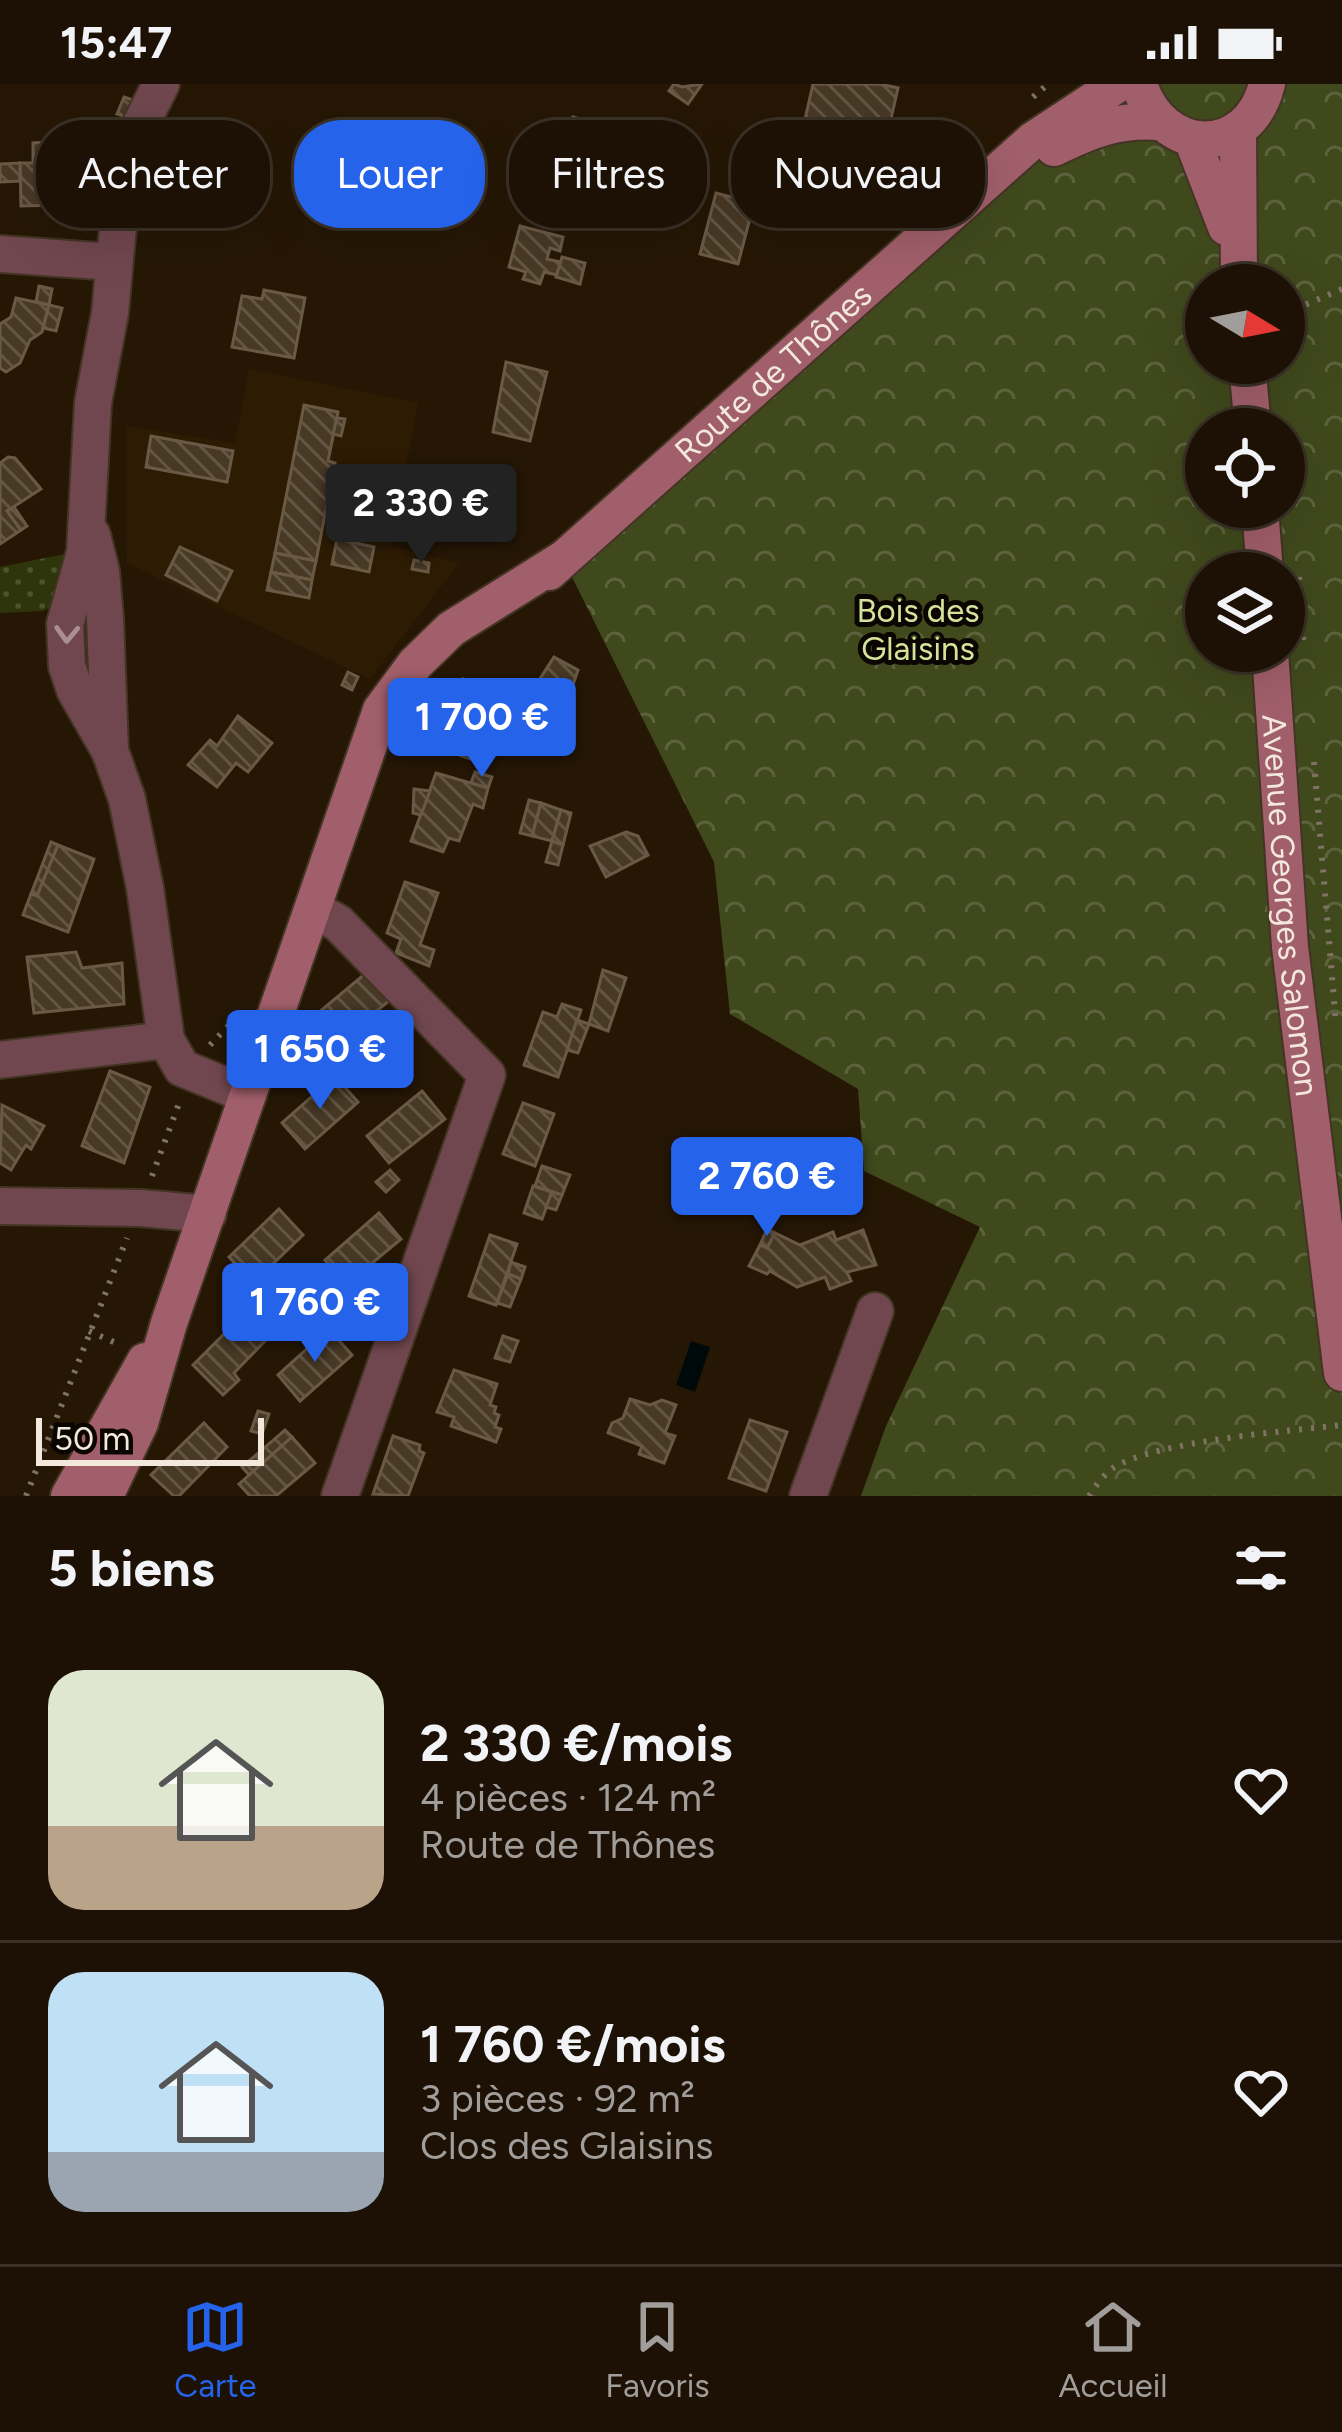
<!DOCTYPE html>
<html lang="fr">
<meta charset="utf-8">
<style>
:root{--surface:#1c1104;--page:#251a0e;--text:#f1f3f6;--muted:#a09d9a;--line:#3a3126;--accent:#2563eb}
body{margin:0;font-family:Figtree,sans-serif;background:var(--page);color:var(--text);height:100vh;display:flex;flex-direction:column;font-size:45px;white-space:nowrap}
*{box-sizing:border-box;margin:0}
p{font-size:39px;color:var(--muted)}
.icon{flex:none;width:66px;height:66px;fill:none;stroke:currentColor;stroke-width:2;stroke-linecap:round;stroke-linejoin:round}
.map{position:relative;height:1412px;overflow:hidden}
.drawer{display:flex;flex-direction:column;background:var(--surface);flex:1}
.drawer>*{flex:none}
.top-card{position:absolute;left:36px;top:36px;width:1272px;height:108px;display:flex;gap:24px}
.needle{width:78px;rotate:100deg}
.buttons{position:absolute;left:1185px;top:180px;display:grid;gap:24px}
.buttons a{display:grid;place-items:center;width:120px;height:120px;border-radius:50%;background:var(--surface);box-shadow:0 12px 48px #0002,0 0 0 3px var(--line);font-size:60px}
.scale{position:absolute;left:36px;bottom:30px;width:228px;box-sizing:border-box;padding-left:12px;border:6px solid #f2e8dc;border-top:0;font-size:33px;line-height:42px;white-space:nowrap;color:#f2e8dc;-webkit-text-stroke:9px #0a0501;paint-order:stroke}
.price{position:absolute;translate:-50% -102px;padding:0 27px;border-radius:12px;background:var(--accent);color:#fff;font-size:39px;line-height:78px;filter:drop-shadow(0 3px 6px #0008)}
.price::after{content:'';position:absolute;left:50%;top:72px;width:36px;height:27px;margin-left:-18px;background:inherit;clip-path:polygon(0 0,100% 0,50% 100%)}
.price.current{background:#222;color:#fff}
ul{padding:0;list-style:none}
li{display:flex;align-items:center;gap:36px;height:300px;padding:0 48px}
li+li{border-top:3px solid var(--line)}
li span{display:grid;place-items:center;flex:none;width:336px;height:240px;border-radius:36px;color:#555}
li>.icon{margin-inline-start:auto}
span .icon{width:144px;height:144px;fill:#fffc;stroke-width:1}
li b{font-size:51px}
h2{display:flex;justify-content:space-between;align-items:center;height:144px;padding:0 48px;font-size:51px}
.chip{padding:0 42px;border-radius:48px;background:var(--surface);box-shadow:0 12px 48px #0002,0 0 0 3px var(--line);font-size:42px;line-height:108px}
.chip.current{background:var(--accent);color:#fff}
.status{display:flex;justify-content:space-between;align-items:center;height:84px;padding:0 60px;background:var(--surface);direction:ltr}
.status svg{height:33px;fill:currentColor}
.tab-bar{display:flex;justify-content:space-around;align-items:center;height:168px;border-top:3px solid var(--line);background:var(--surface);font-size:33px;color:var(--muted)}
.tab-bar a{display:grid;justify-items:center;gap:6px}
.tab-bar .current{color:var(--accent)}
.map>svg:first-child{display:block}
.built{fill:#2e1b03}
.grass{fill:url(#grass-dots)}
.forest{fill:url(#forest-crowns);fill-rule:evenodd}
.water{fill:#00090a}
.building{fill:url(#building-back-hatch);stroke:#6a5a45;stroke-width:3}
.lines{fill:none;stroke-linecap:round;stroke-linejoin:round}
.street-casing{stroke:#433423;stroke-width:40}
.secondary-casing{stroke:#433423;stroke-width:40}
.path{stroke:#807364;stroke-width:6;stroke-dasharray:3 9;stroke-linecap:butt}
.street{stroke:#70474e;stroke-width:36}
.secondary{stroke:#a15f6b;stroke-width:36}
.oneway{stroke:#aa8f8e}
.labels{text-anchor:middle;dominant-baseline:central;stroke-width:10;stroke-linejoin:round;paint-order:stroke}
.street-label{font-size:33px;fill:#f2e8dc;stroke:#0a0501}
.park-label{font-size:33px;fill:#d3e399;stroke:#0a0501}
</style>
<div class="status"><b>15:47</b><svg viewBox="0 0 49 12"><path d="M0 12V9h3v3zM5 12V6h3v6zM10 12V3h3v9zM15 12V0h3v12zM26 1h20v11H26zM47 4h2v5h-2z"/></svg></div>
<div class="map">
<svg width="1342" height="1412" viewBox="0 0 1342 1412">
<defs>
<pattern id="grass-dots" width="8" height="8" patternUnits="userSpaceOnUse" patternTransform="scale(3)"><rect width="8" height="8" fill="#2e350b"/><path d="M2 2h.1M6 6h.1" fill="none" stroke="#4d522e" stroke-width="1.8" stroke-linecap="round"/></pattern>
<pattern id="forest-crowns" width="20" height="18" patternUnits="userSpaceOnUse" patternTransform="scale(3)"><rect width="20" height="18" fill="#40491c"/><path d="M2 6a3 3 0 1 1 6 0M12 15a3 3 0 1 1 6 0" fill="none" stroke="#5c633c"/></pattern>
<pattern id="building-back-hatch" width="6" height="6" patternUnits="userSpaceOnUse" patternTransform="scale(3)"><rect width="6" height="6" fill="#483925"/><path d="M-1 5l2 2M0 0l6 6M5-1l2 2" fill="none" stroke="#635644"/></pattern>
</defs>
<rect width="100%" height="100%" fill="#261705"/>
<polygon class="built" points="249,285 418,319 391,462 459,479 370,595 127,479 126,342 235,359"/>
<polygon class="grass" points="70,469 57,520 43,527 0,529 0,483"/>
<path class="forest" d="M1098 0H1342V1412H861L886 1342 980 1143 864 1087 858 1005 730 930 714 778 563 475ZM1206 201H1284V279H1206ZM1206 345H1284V423H1206ZM1206 489H1284V567H1206Z"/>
<polygon class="water" points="691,1257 710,1263 695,1308 676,1301"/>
<g class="building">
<polygon points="674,0 682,3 702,0 688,20 669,7"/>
<polygon points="813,0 880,0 898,4 882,75 800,57"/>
<polygon points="124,13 136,17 130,34 117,30"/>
<polygon points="573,33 591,38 587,51 569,45"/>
<polygon points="389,47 436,55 429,99 411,96 405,132 374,127"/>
<polygon points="61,57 74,57 75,77 61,77"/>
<polygon points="61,57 61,90 57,91 56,107 62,106 61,121 21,122 20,79 33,79 33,59"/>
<polygon points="20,79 20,97 0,98 0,80"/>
<polygon points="716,109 754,119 738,180 700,170"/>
<polygon points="520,142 563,153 560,167 550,164 547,175 561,178 557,191 544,188 540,200 523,195 526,188 509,183"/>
<polygon points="562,173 585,179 580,200 556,193"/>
<polygon points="39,202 52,205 49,221 36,218"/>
<polygon points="264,206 305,214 294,274 232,263 242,212 262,215"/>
<polygon points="16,214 49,221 42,248 30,256 20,279 6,288 0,284 0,240 11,233"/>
<polygon points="49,221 62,224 56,247 43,244"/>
<polygon points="506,278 547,288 530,357 493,348"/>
<polygon points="304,321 338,328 328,377 335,379 316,477 275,469"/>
<polygon points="337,334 345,335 341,352 333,350"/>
<polygon points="151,352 233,367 227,398 146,383"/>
<polygon points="8,373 15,374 41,405 7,427 21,446 0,460 0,379"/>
<polygon points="14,423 27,442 21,446 7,427"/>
<polygon points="337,455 374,463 369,488 332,480"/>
<polygon points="180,463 232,487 217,517 166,491"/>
<polygon points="275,469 316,477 312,496 271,488"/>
<polygon points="414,476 429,479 428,488 412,485"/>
<polygon points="271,488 312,496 309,514 267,506"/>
<polygon points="554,573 578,586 569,613 538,598"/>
<polygon points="348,588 358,593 352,606 342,601"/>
<polygon points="463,595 495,606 471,675 438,664"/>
<polygon points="238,632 272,659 248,688 236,679 217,703 188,681 210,656 217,662"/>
<polygon points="475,688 492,693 488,704 471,699"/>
<polygon points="436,689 488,704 483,724 473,720 459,757 449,754 443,768 411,757"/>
<polygon points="414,705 430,707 421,731 413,729"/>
<polygon points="529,716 541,719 532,752 520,749"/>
<polygon points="541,719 561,726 552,757 532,752"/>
<polygon points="561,726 571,729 563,761 552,757"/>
<polygon points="626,748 638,752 648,771 606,793 590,762"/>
<polygon points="552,757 563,761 558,781 546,778"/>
<polygon points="51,758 58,761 37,812 31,810"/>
<polygon points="58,761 94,775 68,848 23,831 31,810 37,812"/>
<polygon points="405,798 438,809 420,861 434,866 429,882 396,869 401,855 387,849"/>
<polygon points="76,868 82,884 122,879 124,920 34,929 27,873"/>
<polygon points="372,884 395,912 341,956 318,929"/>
<polygon points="603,886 626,894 608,947 589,940"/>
<polygon points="562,920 581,926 558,993 524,981 543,928 557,933"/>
<polygon points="577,936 589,940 578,969 567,966"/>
<polygon points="110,987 150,1003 124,1079 82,1062"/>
<polygon points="335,992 358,1018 305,1065 282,1039"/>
<polygon points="422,1007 445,1035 389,1079 367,1052"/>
<polygon points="523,1019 554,1030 535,1082 503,1070"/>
<polygon points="2,1021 44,1042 31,1065 26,1061 11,1086 0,1079"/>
<polygon points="542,1082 570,1091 562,1111 535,1102"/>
<polygon points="390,1086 399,1096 386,1108 376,1098"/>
<polygon points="533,1102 552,1108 542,1135 524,1129"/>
<polygon points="552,1108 562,1111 556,1126 546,1123"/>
<polygon points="279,1125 303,1151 253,1199 229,1173"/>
<polygon points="379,1129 401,1155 347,1200 325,1176"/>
<polygon points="767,1145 775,1149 767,1164 760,1161"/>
<polygon points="863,1146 876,1181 847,1188 851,1197 830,1205 825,1193 797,1203 770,1187 767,1190 749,1182 760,1161 767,1164 775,1149 800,1161 833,1148 836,1156"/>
<polygon points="490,1151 517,1160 496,1221 469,1212"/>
<polygon points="511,1178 525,1183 521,1195 508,1190"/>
<polygon points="508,1190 521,1195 510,1223 497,1219"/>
<polygon points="379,1225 379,1244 367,1245 368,1226"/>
<polygon points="241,1233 265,1257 234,1289 239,1296 223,1311 193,1281"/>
<polygon points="329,1245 352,1271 300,1317 278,1291"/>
<polygon points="503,1252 518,1257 510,1278 495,1274"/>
<polygon points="454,1286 497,1300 490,1321 496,1323 494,1329 499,1331 495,1343 501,1345 496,1358 451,1342 454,1333 437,1328"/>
<polygon points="630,1315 650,1321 662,1316 676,1321 665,1349 675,1352 664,1379 639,1370 642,1362 608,1349 612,1339 623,1334"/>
<polygon points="258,1327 269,1330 262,1350 251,1347"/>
<polygon points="750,1336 787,1348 766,1407 729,1394"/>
<polygon points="204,1339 227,1363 179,1412 174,1412 151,1391"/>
<polygon points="285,1346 292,1353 249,1391 242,1383"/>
<polygon points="393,1352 420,1361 419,1367 424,1369 408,1412 373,1410"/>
<polygon points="292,1353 315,1379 276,1412 250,1412 239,1400"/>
</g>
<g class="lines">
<defs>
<g id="street">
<polyline points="0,170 112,178"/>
<polyline points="92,451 101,487 105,534 110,667 127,715 145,804 166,956 182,984 248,1011"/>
<polyline points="110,667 75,606 67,582 65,540 85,468 93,319 110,229 121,111 138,46 161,0"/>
<polyline points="315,826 338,839 487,991 340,1412"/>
<polyline points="0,976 166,956"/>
<polyline points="0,1122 140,1124 208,1130"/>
<polyline points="808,1412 875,1227"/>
</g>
<g id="secondary">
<path d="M1139 0C1162 72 1248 76 1267 0"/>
<polyline points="1238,45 1239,201"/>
<polyline points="1192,55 1226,143"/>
<path d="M1054 64C1091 46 1118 35 1159 38"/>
<polyline points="1247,279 1253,345"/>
<polyline points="1260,423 1265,489"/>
<path id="s1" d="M549 488 1033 56 1118 0"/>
<path id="s2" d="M1270 567 1290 863 1342 1289"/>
<polyline points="69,1412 145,1277"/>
<polyline points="105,1412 140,1339 169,1239 381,626 415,580 451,545 563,475"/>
</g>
</defs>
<use href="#street" class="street-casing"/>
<use href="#secondary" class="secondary-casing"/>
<g class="path">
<polyline points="1033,13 1048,0"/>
<polyline points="1284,230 1342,205"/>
<polyline points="1287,349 1292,414"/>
<polyline points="1299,493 1304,563"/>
<polyline points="1314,678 1336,940"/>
<polyline points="210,961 238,932"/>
<polyline points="152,1092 181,1014"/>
<polyline points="89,1247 118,1260"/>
<polyline points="26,1412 127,1154"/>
<path d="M1089 1412C1095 1403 1104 1390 1113 1384 1156 1357 1288 1347 1342 1341"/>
</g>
<use href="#street" class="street"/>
<use href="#secondary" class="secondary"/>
</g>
<defs><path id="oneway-chevron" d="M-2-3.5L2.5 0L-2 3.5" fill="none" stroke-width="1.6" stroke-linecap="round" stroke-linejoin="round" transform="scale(3)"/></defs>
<use class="oneway" href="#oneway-chevron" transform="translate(67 550) rotate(92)"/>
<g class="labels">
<g class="street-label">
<text stroke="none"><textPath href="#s1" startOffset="300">Route de Thônes</textPath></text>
<text stroke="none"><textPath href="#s2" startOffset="255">Avenue Georges Salomon</textPath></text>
</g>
<g class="park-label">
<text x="918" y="526">Bois des<tspan x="918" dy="38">Glaisins</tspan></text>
</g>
</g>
</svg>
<div class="buttons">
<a><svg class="needle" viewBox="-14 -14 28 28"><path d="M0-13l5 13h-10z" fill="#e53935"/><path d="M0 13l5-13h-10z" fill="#a09d9a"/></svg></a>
<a><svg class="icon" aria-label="locate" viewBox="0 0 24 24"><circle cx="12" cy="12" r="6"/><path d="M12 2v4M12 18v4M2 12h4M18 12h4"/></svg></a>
<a><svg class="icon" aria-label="layers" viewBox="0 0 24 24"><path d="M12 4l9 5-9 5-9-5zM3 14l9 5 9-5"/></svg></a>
</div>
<div class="scale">50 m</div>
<b class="price current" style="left:421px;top:482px">2 330 €</b>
<b class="price" style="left:482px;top:696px">1 700 €</b>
<b class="price" style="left:320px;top:1028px">1 650 €</b>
<b class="price" style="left:767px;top:1155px">2 760 €</b>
<b class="price" style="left:315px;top:1281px">1 760 €</b>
<div class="top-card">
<a class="chip">Acheter</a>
<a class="chip current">Louer</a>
<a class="chip">Filtres</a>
<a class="chip">Nouveau</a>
</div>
</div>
<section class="drawer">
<h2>5 biens<svg class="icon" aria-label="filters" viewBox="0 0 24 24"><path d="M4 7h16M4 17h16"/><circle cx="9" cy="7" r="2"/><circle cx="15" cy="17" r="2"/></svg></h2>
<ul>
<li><span style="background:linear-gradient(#dfe7d0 65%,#b9a48a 0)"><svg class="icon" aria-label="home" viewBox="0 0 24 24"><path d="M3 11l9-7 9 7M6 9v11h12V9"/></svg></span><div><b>2 330 €/mois</b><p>4 pièces · 124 m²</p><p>Route de Thônes</p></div><svg class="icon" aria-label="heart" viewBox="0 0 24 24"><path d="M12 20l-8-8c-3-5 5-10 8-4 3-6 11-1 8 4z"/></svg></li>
<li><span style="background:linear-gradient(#bfe0f5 75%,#9aa5b1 0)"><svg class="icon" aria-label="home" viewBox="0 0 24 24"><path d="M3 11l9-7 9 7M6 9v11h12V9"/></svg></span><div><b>1 760 €/mois</b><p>3 pièces · 92 m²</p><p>Clos des Glaisins</p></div><svg class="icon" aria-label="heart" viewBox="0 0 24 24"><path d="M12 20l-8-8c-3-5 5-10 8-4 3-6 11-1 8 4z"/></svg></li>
</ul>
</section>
<nav class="tab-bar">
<a class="current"><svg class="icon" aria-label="map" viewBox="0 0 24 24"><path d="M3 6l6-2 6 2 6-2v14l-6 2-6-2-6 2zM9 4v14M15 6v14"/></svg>Carte</a>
<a><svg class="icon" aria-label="saved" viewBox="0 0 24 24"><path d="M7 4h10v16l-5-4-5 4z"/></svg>Favoris</a>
<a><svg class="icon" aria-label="home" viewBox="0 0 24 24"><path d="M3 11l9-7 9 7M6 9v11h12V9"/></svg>Accueil</a>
</nav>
